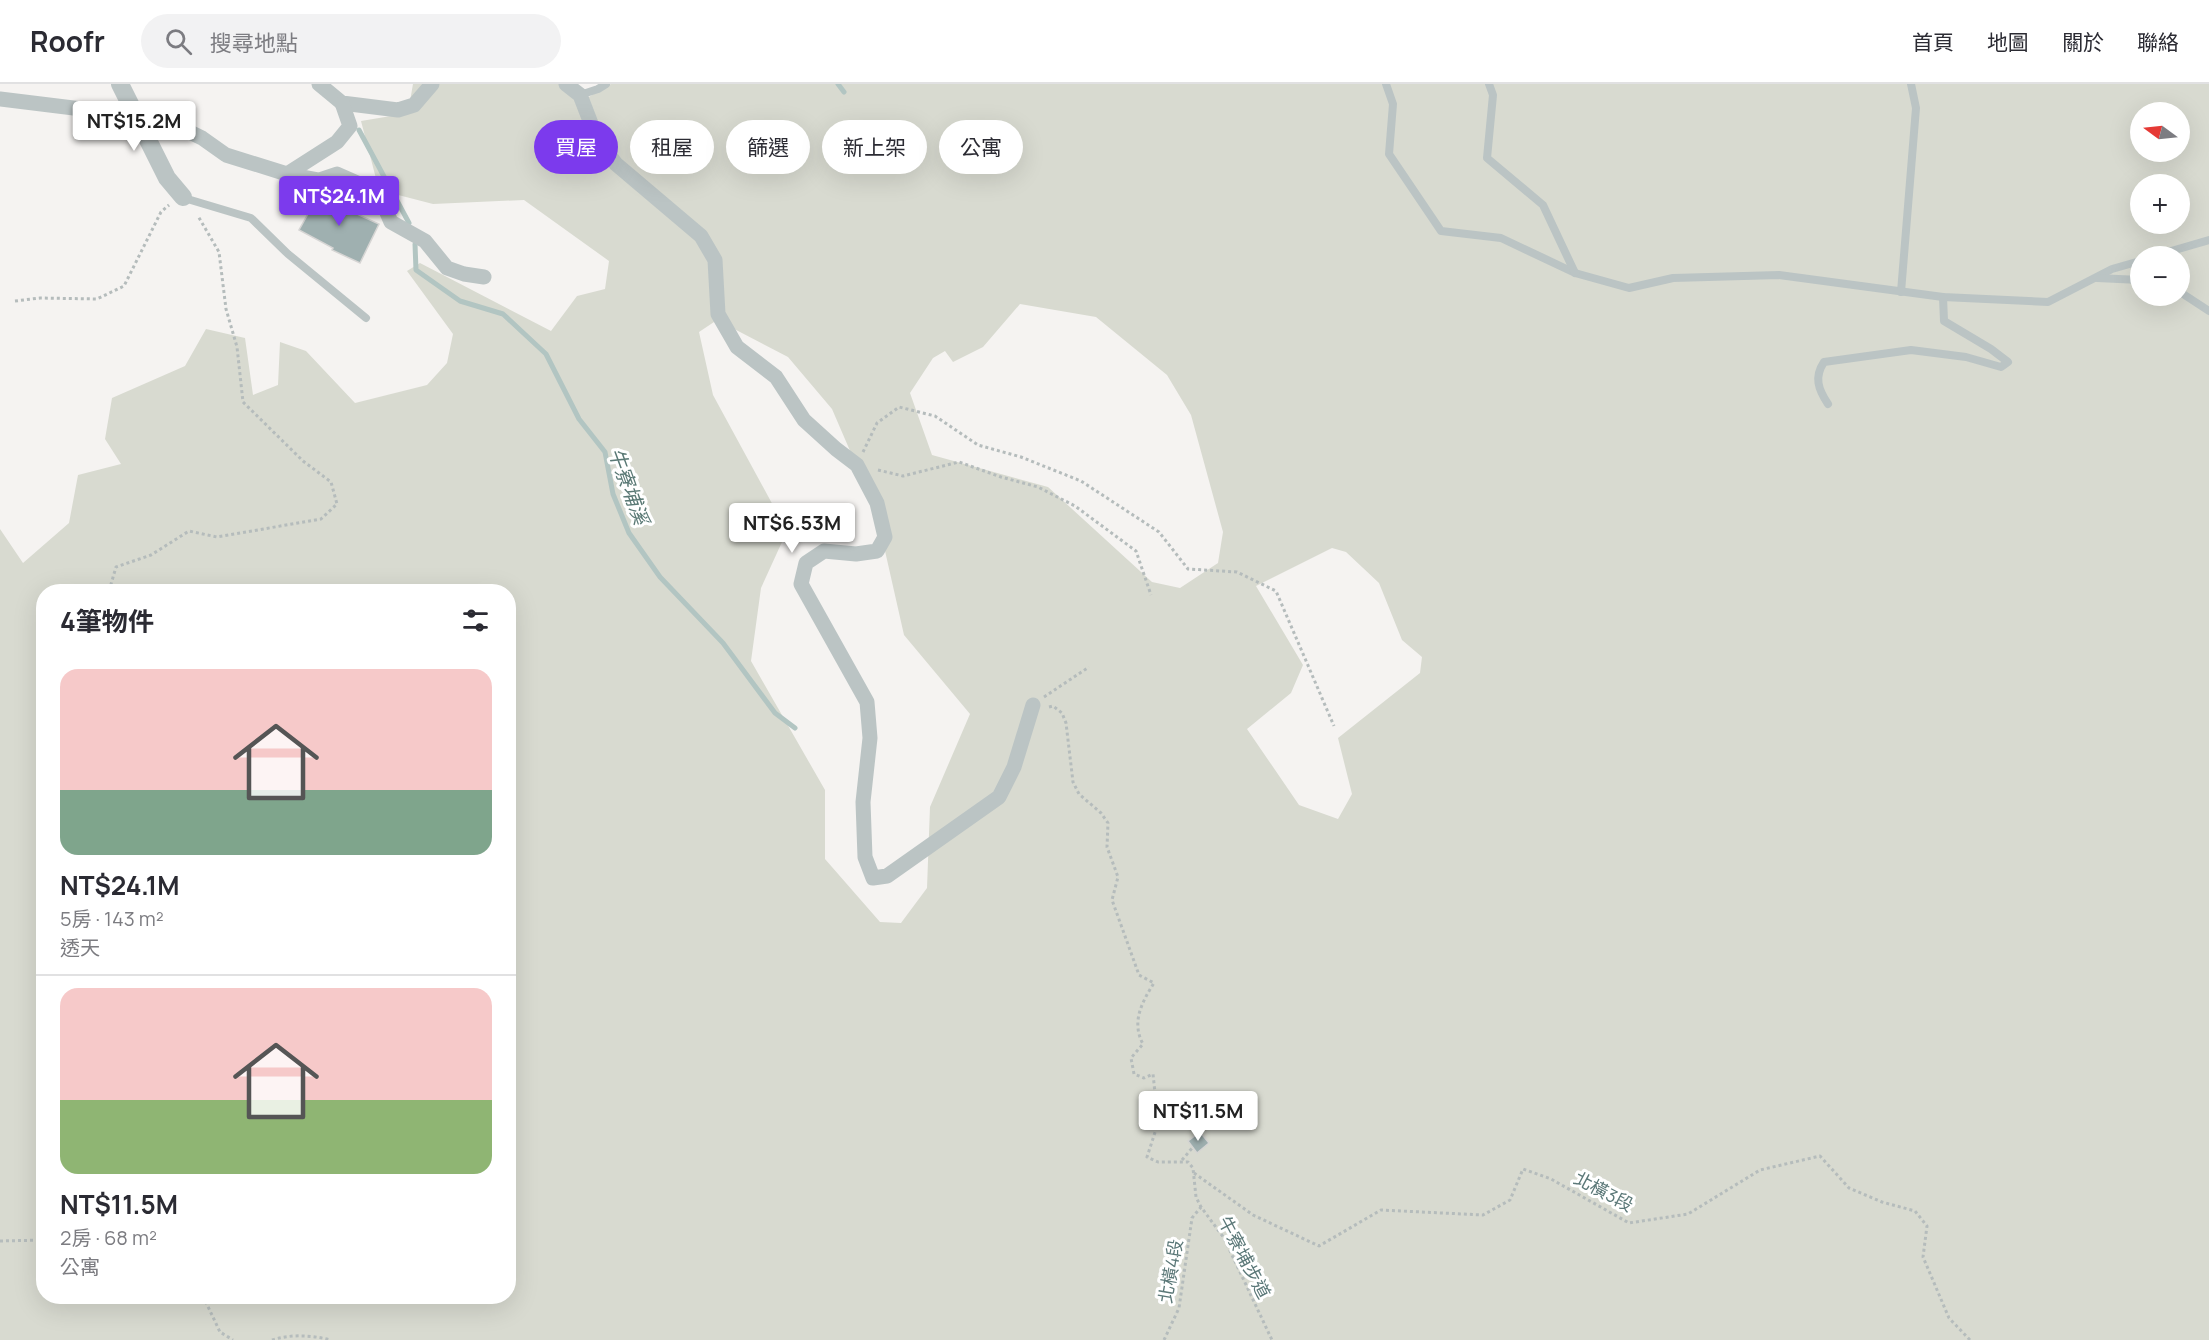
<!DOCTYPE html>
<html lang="zh-TW">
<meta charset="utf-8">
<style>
:root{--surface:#fff;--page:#f2f2f3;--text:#2b2b33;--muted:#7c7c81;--line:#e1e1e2;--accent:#7c3aed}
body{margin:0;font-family:Manrope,"Noto Sans TC",sans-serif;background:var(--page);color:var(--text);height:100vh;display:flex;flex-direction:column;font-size:22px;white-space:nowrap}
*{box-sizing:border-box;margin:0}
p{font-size:20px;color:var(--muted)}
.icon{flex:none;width:33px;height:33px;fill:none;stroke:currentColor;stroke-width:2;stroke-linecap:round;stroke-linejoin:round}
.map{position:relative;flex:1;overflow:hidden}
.panel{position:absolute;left:36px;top:500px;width:480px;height:720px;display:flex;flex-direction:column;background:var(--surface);border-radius:24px;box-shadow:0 6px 24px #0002}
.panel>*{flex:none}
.banner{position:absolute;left:534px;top:36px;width:570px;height:54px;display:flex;gap:12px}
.needle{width:39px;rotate:285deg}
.buttons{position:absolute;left:2130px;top:18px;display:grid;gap:12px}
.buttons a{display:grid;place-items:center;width:60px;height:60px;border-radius:50%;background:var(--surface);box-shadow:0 6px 24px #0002;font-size:30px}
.price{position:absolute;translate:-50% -51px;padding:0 14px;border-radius:6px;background:#fff;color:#222;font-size:20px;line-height:39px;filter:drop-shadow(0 2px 3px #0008)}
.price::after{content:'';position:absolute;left:50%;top:36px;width:18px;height:14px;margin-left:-9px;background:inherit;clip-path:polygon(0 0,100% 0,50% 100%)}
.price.current{background:var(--accent);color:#fff}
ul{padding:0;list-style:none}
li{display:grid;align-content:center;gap:12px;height:318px;padding:0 24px}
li+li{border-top:2px solid var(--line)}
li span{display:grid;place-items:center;height:186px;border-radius:18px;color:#555}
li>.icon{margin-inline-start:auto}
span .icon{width:108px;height:108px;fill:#fffc;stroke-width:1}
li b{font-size:26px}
h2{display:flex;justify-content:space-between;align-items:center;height:72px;padding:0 24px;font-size:26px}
.tag{padding:0 21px;border-radius:27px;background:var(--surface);box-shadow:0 6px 24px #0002;font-size:21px;line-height:54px}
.tag.current{background:var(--accent);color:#fff}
header{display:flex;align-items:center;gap:36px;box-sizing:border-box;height:84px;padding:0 30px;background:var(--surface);border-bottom:2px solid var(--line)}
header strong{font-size:28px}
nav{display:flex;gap:33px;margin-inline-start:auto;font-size:21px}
.search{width:420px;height:54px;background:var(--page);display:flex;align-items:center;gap:15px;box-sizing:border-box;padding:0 21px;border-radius:33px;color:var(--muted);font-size:22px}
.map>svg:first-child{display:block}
.green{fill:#d8dad0;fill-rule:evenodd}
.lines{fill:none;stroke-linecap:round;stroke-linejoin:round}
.stream{stroke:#b2c5c2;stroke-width:5}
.building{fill:#9fb0b0;stroke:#d6d5d4;stroke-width:1.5}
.path{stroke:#b5bcbc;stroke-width:3;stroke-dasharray:3 3;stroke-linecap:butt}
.service{stroke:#bbc4c4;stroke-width:8}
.minor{stroke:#bbc4c4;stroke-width:15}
.tertiary{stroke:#bbc4c4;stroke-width:18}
.labels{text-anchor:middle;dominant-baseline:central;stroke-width:6;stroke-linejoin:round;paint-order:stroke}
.street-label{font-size:18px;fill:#5b7878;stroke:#fff}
.water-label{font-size:20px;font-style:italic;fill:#5a7975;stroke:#fff}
</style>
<header>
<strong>Roofr</strong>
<div class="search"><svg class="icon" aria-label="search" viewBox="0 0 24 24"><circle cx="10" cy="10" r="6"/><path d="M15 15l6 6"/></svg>搜尋地點</div>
<nav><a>首頁</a><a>地圖</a><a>關於</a><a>聯絡</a></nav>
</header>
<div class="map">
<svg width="2209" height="1256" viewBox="0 0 2209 1256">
<rect width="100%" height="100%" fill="#f5f3f1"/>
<path class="green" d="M413 0H562L580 18 611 0H2209V1256H0V445L23 479 69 439 78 391 121 380 105 355 112 314 185 282 206 245 245 254 253 311 278 301 280 258 306 267 355 319 427 301 447 279 453 250 407 187 420 179 551 247 577 212 605 205 609 177 524 116 433 120 379 106 361 37 403 30 410 17ZM2140 28H2180V68H2140ZM2140 100H2180V140H2140ZM2140 172H2180V212H2140ZM1020 220 1096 233 1167 291 1191 331 1223 448 1218 479 1180 504 1152 498 1048 403 932 371 910 309 933 274 945 267 953 278 983 263ZM717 236 788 273 832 325 876 427 904 551 970 630 930 723 927 804 901 839 880 838 825 775V706L751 577 761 504 787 447 713 311 699 248ZM1332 464 1346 468 1379 499 1402 556 1422 573 1420 589 1338 654 1352 710 1338 735 1299 721 1247 645 1291 609 1303 581 1256 502ZM44 507H508V1212H44Z"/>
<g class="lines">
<g class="stream">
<polyline points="838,0 844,8"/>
<polyline points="359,46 409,139"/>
<polyline points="415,160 416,186 460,217 503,230 546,270 579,335 605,368 613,410 629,449 660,493 723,559 775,629 795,644"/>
</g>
</g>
<g class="building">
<polygon points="322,105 351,120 348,126 379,140 360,179 332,166 333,164 299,146"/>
<polygon points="1200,1048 1209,1059 1197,1069 1188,1057"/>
</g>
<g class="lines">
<g class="path">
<polyline points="15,217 40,214 97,215 124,202 161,128 169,121"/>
<polyline points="863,368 877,339 899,323 935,332 978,361 1021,373 1081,397 1159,448 1188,485 1237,488 1276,507 1334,642"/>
<polyline points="878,386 903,392 959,378 1001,393 1038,403 1075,422 1136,467 1151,511"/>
<polyline points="109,507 116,483 151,471 189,447 217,453 321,435 337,420 331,398 303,377 243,318 237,263 226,225 219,168 198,132"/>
<polyline points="1044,613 1089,583"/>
<path d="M1049 623 1053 622 1062 629 1066 639 1073 698 1079 710 1101 729 1108 739 1107 763 1118 793 1112 816 1139 891 1154 899C1142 918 1131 938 1143 960L1131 974 1134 990 1144 994 1153 990 1156 1018 1161 1030 1147 1073 1158 1078H1188L1193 1084 1196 1113 1201 1123 1224 1154 1272 1256"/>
<polyline points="1182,1076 1193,1063"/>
<polyline points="1194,1089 1253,1131 1319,1162 1381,1126 1483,1131 1510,1116 1523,1085 1551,1095 1629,1139 1688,1130 1760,1086 1820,1072 1849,1104 1882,1118 1915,1127 1927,1142 1923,1173 1949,1234 1970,1256"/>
<polyline points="0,1157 44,1156"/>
<polyline points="203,1212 220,1248 233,1256"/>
<path d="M272 1256C291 1250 311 1251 331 1256"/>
<polyline points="1164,1256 1179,1224 1192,1134 1201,1123"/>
</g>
<g class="service">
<polyline points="1386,0 1393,20 1389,70 1441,147 1501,154 1575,189 1629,204 1673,194 1779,191 1943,213 2048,218 2112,185 2140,177"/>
<polyline points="1489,0 1493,11 1487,74 1543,121 1575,189"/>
<polyline points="580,11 598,5 606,0"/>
<polyline points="184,114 251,134 288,170 366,234"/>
<polyline points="2154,172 2209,156"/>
<polyline points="2097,194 2140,196"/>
<polyline points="1901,208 1916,24 1911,0"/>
<polyline points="2180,208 2209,227"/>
<path d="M1828 320C1818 305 1814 293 1824 278L1911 266 1966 273 2001 283 2008 278 1991 265 1944 237 1943 213"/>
</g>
<g class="minor">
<polyline points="319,0 342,19 398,26 414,21 432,0"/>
<polyline points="566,0 580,11 597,55 616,80 701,152 715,176 718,230 737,263 776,293 804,336 836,365 857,381 877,419 885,453 877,467 856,470 824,467 806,479 801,500 867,618 870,654 863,718 865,773 873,794 887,792 999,713 1014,683 1033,621"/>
<polyline points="0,15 163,35 202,54 226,71 287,90 319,96 337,90 378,108 391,138 425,157 447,184 464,190 484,193"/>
<polyline points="287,90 337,58 350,42 342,19"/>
</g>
<polyline class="tertiary" points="120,0 167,94 183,113"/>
</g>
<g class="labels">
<g class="street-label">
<text transform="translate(1604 1107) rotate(28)">北橫3段</text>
<text transform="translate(1245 1173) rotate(62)">牛寮埔步道</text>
<text transform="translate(1170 1187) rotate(-80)">北橫4段</text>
</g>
<g class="water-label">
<text transform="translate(629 402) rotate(70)">牛寮埔溪</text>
</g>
</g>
</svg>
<div class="buttons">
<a><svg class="needle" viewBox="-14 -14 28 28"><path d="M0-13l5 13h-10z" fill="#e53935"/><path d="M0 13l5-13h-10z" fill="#7c7c81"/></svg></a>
<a>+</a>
<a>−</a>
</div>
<b class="price" style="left:134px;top:68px">NT$15.2M</b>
<b class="price current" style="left:339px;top:143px">NT$24.1M</b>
<b class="price" style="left:792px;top:470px">NT$6.53M</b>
<b class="price" style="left:1198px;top:1058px">NT$11.5M</b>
<div class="banner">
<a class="tag current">買屋</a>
<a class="tag">租屋</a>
<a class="tag">篩選</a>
<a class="tag">新上架</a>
<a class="tag">公寓</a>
</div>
<section class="panel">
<h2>4筆物件<svg class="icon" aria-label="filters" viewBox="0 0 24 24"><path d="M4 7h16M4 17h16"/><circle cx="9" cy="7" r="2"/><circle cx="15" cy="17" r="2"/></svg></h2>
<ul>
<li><span style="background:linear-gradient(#f6c9c9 65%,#7fa58c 0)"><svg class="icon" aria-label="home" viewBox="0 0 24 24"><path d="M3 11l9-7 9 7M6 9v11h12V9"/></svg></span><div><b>NT$24.1M</b><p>5房 · 143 m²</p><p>透天</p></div></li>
<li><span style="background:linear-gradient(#f6c9c9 60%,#8fb573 0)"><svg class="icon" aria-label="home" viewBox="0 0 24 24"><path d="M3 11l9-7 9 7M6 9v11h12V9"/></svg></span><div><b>NT$11.5M</b><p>2房 · 68 m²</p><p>公寓</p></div></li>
</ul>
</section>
</div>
